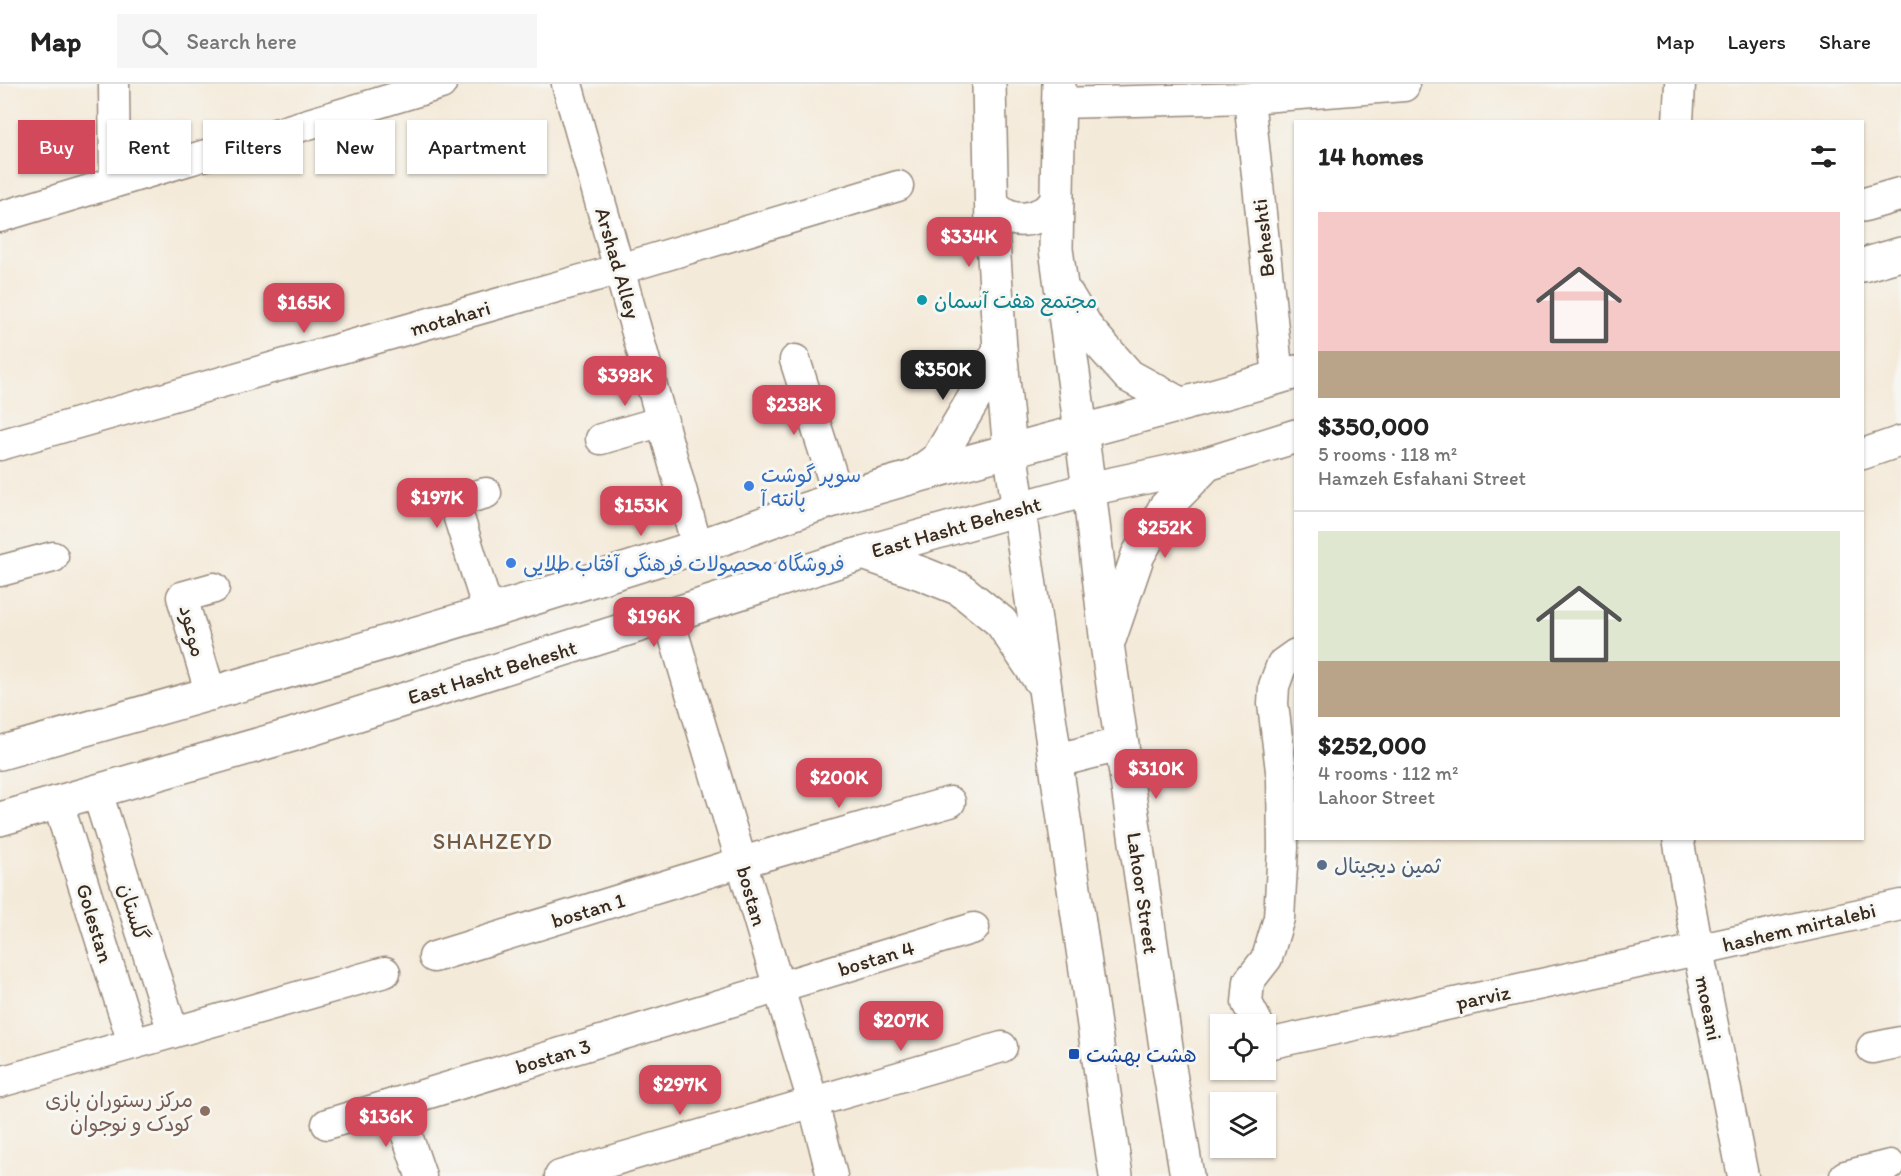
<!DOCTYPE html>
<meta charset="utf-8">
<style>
:root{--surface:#fff;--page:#f6f6f6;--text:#222;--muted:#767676;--line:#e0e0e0;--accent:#d1495b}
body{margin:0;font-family:Itim,"Playpen Sans Arabic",sans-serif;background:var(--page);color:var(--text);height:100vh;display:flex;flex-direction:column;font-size:22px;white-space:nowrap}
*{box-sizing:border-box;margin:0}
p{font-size:20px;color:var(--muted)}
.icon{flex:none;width:33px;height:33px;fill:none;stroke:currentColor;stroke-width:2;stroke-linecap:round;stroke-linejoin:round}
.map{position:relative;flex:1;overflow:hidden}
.details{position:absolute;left:1294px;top:36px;width:570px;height:720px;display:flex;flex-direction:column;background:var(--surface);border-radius:0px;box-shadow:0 2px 4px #0004}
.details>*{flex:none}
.guide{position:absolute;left:18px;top:36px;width:570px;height:54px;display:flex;gap:12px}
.fabs{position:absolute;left:1210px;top:930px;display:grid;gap:12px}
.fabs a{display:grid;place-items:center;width:66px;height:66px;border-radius:0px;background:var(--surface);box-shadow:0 2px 4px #0004;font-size:30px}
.price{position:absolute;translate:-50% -51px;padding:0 14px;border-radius:12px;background:var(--accent);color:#fff;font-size:20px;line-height:39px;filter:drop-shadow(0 2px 3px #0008)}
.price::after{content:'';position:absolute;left:50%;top:36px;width:18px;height:14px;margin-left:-9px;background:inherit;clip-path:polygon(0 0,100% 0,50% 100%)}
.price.on{background:#222;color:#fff}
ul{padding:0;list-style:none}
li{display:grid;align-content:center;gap:12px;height:318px;padding:0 24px}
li+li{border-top:2px solid var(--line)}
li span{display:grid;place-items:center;height:186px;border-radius:0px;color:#555}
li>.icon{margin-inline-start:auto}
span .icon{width:108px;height:108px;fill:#fffc;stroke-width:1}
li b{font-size:26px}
h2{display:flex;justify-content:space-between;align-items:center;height:72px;padding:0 24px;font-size:26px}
.pill{padding:0 21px;border-radius:0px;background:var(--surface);box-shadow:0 2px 4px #0004;font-size:21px;line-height:54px}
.pill.on{background:var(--accent);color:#fff}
header{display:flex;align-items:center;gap:36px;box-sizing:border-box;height:84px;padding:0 30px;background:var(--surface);border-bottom:2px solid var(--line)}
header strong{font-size:28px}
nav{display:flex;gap:33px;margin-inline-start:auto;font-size:21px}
.search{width:420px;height:54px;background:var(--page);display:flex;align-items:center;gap:15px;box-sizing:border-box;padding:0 21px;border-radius:0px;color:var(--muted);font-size:22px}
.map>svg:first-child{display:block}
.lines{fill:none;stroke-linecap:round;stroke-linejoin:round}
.street-casing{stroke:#988a7c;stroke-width:33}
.secondary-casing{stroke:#988a7c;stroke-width:36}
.street{stroke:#fff;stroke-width:30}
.secondary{stroke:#fff;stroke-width:33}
.culture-dot{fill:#0f9aa8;stroke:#f6f6f2;stroke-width:2}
.shop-dot{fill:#3f7fe0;stroke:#f6f6f2;stroke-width:2}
.service-dot{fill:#5c6f8a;stroke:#f6f6f2;stroke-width:2}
.transit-dot{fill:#1a4fb4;stroke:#f6f6f2;stroke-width:2}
.education-dot{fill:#8d6e63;stroke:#f6f6f2;stroke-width:2}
.labels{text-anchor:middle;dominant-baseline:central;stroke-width:6;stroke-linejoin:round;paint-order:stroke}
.street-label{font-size:21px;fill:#3b2a1e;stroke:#f6f6f2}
.culture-label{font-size:21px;fill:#0d838f;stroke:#f6f6f2;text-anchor:start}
.shop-label{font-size:21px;fill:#366cbe;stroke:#f6f6f2;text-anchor:start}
.service-label{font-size:21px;fill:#4e5e75;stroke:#f6f6f2;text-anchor:start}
.transit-label{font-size:21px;fill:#164399;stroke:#f6f6f2;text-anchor:start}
.education-label{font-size:21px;fill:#785e54;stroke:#f6f6f2;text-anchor:end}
.neighbourhood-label{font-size:22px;letter-spacing:1.5px;fill:#765a3f;stroke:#f6f6f2}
</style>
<header>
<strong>Map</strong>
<div class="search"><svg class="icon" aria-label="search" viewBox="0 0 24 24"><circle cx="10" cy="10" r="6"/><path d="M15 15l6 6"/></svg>Search here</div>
<nav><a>Map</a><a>Layers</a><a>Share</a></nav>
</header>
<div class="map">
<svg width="1901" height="1092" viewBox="0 0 1901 1092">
<rect width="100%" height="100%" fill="#f6f6f2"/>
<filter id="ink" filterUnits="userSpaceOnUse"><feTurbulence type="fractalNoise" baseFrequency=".0167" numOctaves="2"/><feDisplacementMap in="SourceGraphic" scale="12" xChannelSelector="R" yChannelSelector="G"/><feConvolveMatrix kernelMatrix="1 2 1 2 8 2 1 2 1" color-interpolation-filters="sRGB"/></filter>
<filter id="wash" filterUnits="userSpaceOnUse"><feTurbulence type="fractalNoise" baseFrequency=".008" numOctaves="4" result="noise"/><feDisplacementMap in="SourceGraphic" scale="24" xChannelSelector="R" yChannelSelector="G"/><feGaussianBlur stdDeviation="1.35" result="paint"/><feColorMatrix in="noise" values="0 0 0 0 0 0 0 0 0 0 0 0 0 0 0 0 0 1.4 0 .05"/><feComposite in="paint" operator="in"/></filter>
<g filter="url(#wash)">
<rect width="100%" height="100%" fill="#f4ead9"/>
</g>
<g filter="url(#ink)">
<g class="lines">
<defs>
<g id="street">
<polyline points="114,0 115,97"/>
<polyline points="567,0 697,462"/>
<polyline points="1249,14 1278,293"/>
<polyline points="1059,19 1249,14 1404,2"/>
<polyline points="1678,38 1680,0"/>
<polyline points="0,133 441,0"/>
<polyline points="795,276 839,414"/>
<polyline points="601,355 663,337"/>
<polyline points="0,361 620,185 898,102"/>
<polyline points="1863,370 1901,357"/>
<polyline points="486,409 454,418 488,526"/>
<polyline points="0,487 53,473"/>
<polyline points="668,532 813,1018 832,1092"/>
<polyline points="211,611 182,513 214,504"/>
<polyline points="97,708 173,948"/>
<polyline points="58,719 133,959"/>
<polyline points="1678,754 1698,866 1743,1092"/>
<polyline points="434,873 742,778 950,718"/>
<polyline points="1258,940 1247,919 1249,897 1267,874 1279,834 1283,764 1282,695 1273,620 1274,602 1282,580 1296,570"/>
<polyline points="1266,955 1268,960 1901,821"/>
<polyline points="1872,964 1901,958"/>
<polyline points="0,998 385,888"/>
<polyline points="396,1019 421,1092"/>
<polyline points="327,1040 974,844"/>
<polyline points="560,1092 1002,963"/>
<polyline points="1845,1092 1890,1081"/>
</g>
<g id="secondary">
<polyline points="989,0 992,142 1000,265 1010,365 1116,1092"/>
<polyline points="1059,0 1056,165 1089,405 1107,560 1169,983 1187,1092"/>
<path d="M992 120C1008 143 1040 138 1057 118"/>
<polyline points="1863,121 1901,110"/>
<polyline points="1863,181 1901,170"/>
<polyline points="1067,211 1088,246 1129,292 1180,320"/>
<polyline points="917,390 938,375 976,311 1000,265"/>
<polyline points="863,469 923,490 960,505 1001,538 1040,596"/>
<polyline points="1110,553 1138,471 1165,424 1207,380"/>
<path d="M0 669C233 604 466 537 697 463 746 447 795 427 844 413 994 368 1146 333 1296 288"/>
<polyline points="1055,677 1122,660"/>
<polyline points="0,735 292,651 668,532 863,469 1089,405 1207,380 1296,352"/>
</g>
</defs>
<use href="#street" class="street-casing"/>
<use href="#secondary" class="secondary-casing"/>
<use href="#street" class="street"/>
<use href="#secondary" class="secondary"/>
</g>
</g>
<circle class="culture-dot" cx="922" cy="216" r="6"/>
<g class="shop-dot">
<circle cx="749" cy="402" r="6"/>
<circle cx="511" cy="479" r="6"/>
</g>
<circle class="service-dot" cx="1322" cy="781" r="6"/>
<rect class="transit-dot" x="1068" y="964" width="12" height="12" rx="3"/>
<circle class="education-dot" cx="205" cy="1027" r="6"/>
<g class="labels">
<g class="street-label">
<text transform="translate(1263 154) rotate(-96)">Beheshti</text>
<text transform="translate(618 179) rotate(74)">Arshad Alley</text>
<text transform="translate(450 234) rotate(-16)">motahari</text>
<text transform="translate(956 443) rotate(-16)">East Hasht Behesht</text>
<text transform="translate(193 547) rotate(76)">موعود</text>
<text transform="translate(492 588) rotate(-17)">East Hasht Behesht</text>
<text transform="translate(1143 809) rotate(82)">Lahoor Street</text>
<text transform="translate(752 812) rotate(74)">bostan</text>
<text transform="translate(588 826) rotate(-17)">bostan 1</text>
<text transform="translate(134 828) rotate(73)">گلستان</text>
<text transform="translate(95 839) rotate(73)">Golestan</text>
<text transform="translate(1799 843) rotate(-13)">hashem mirtalebi</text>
<text transform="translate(876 874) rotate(-17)">bostan 4</text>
<text transform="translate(1483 913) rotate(-12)">parviz</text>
<text transform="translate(1709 924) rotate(79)">moeani</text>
<text transform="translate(553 972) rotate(-17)">bostan 3</text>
</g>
<g class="culture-label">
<text x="934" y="216">مجتمع هفت آسمان</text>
</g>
<g class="shop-label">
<text x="761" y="390">سوپر گوشت<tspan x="761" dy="24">پانته آ</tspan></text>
<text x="523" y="479">فروشگاه محصولات فرهنگی آفتاب طلایی</text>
</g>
<g class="service-label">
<text x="1334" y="781">ثمین دیجیتال</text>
</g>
<g class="transit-label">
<text x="1086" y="970">هشت بهشت</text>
</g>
<g class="education-label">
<text x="193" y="1015">مرکز رستوران بازی<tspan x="193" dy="24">کودک و نوجوان</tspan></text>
</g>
<g class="neighbourhood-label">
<text x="493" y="757">SHAHZEYD</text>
</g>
</g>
</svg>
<div class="fabs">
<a><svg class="icon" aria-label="locate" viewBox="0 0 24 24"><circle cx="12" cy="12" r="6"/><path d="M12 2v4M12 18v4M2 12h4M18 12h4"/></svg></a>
<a><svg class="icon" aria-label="layers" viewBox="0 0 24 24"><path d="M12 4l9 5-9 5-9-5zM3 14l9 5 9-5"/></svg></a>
</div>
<b class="price" style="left:969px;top:184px">$334K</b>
<b class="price" style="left:304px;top:250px">$165K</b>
<b class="price on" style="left:943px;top:317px">$350K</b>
<b class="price" style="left:625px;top:323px">$398K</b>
<b class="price" style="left:794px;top:352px">$238K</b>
<b class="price" style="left:437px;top:445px">$197K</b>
<b class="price" style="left:641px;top:453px">$153K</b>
<b class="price" style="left:1165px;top:475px">$252K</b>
<b class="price" style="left:654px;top:564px">$196K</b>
<b class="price" style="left:1156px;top:716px">$310K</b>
<b class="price" style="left:839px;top:725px">$200K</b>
<b class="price" style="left:901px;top:968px">$207K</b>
<b class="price" style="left:680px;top:1032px">$297K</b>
<b class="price" style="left:386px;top:1064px">$136K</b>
<div class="guide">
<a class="pill on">Buy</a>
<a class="pill">Rent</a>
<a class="pill">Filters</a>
<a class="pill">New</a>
<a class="pill">Apartment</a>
</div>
<section class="details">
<h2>14 homes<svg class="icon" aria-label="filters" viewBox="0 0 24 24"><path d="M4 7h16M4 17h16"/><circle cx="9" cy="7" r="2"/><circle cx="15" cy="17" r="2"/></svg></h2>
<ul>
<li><span style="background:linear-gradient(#f6c9c9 75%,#b9a48a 0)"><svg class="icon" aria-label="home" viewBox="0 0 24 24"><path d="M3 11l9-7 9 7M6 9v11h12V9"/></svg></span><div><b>$350,000</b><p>5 rooms · 118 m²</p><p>Hamzeh Esfahani Street</p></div></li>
<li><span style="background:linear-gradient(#dfe7d0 70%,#b9a48a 0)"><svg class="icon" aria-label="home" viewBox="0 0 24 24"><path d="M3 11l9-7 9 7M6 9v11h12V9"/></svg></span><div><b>$252,000</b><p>4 rooms · 112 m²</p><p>Lahoor Street</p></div></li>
</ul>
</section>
</div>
